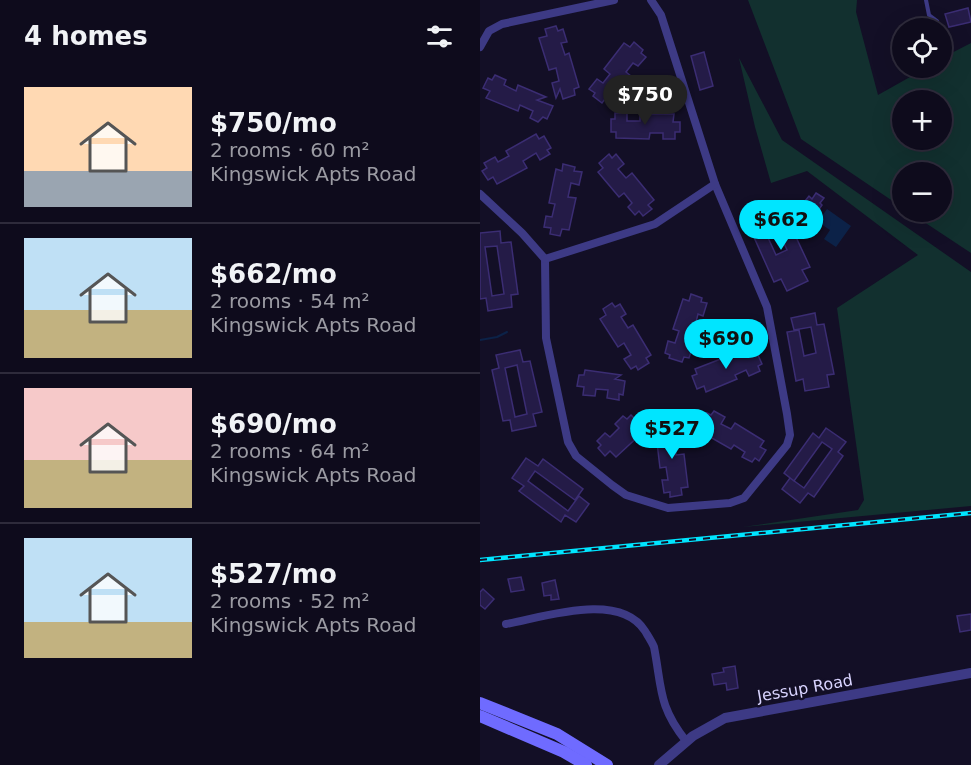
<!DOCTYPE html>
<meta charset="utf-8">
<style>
:root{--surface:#0e0b1c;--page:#1c1929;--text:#f1f3f6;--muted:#9b9ba3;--line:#2e2b3b;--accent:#00e5ff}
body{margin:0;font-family:"DejaVu Sans",sans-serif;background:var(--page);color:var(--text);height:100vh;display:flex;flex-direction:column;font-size:22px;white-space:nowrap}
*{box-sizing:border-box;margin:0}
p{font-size:20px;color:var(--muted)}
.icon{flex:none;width:33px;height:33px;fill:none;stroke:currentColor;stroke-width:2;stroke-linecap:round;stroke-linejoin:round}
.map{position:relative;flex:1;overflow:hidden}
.details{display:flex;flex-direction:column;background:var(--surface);width:480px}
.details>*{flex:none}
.tools{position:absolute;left:412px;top:18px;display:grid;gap:12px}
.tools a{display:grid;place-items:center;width:60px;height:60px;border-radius:50%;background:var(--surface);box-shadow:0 6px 24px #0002,0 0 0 2px var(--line);font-size:30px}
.price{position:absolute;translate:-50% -51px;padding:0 14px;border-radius:21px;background:var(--accent);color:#111;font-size:20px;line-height:39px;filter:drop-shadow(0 2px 3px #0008)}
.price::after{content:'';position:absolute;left:50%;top:36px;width:18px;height:14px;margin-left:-9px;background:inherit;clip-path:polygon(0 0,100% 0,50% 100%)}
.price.selected{background:#222;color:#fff}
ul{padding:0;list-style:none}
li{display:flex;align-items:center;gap:18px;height:150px;padding:0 24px}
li+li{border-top:2px solid var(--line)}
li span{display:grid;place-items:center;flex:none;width:168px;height:120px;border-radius:0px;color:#555}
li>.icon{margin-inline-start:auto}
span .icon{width:72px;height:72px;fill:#fffc;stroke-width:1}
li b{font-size:26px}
h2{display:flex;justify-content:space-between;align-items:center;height:72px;padding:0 24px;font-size:26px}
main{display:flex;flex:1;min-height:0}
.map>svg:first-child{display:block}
.green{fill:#12302f;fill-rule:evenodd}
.water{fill:#0c2248}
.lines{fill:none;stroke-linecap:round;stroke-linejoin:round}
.stream{stroke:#0c2248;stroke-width:2}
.building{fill:#241b47;stroke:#3b2d73;stroke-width:1.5;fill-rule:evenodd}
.service{stroke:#3d3a85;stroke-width:4}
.minor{stroke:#3d3a85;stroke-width:8}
.tertiary{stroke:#3d3a85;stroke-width:10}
.secondary{stroke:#6f6bff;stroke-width:12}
.rail-casing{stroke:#00e5ff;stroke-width:4.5}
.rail{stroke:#130f26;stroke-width:2;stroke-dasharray:7;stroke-linecap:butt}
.labels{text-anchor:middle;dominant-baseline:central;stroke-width:5;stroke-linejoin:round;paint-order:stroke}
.street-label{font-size:16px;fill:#d9d4ff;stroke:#130f26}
</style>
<main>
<section class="details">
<h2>4 homes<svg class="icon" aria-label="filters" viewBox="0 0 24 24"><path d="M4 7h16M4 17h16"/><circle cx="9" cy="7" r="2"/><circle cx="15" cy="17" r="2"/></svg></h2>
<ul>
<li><span style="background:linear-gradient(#ffd9b3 70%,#9aa5b1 0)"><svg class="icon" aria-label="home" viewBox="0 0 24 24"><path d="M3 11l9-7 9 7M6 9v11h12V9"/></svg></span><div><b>$750/mo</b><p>2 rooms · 60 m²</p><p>Kingswick Apts Road</p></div></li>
<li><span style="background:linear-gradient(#bfe0f5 60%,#c2b280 0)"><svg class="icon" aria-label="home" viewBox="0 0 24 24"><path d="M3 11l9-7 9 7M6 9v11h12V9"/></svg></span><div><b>$662/mo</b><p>2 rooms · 54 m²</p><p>Kingswick Apts Road</p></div></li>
<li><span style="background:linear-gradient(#f6c9c9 60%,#c2b280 0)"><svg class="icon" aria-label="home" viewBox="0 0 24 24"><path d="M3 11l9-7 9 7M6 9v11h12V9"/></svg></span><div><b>$690/mo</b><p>2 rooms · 64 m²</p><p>Kingswick Apts Road</p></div></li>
<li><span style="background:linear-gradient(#bfe0f5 70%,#c2b280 0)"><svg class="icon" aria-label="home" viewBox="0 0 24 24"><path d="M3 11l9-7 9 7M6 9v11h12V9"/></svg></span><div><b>$527/mo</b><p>2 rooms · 52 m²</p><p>Kingswick Apts Road</p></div></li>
</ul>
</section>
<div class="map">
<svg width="491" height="765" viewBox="0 0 491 765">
<rect width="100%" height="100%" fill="#130f26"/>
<g class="green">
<path d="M268 0H377L376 12 398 95 446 68H462V58L491 43V253L429 212H462V172H423V208L321 139ZM423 100H462V140H423Z"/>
<polygon points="259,58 302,140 491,272 491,506 263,527 378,510 384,500 357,308 438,255 327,171 291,183 275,127"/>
</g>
<polygon class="water" points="347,209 371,226 356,247 344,239 350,230 338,222"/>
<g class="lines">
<polyline class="stream" points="0,340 17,337 27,332"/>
</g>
<g class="building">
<polygon points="488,8 491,22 469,27 465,14"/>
<polygon points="76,26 78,31 83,29 87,42 81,43 85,55 89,53 99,87 94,89 95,95 83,99 80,89 76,98 72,83 79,81 76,68 69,70 59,38 67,36 65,29"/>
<polygon points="154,42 163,50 161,53 166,57 158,66 153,63 146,72 151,76 130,102 125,99 122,103 113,96 115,93 109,89 117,79 123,83 130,74 124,69 144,43 150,47"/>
<polygon points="224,52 233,86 220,90 211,56"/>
<polygon points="15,75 26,80 24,85 36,91 38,85 66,97 57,100 73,106 67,119 63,117 58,122 50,118 53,111 40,105 38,111 6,98 10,91 3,88 8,78 12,80"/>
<polygon points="135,113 147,113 147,121 160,121 160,114 194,114 193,122 200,122 200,132 195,132 195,139 183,139 183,133 170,133 169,139 136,138 136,132 131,132 131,119 135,119"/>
<polygon points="56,134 59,139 64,136 71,148 67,150 70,154 60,160 56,153 43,161 47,168 17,184 13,177 8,180 2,171 7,168 4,163 15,157 18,162 29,156 26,151"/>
<polygon points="129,154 132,158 136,154 144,164 138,169 146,178 152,173 174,200 168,205 172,209 163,216 159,211 155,215 148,207 152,203 144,193 139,197 118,172 123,168 119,163"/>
<polygon points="83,164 95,167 94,171 102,172 99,185 91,183 88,197 96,198 89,230 82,229 80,236 70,234 71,228 64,227 66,216 72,217 75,204 69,203 76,169 82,171"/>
<polygon points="336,193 344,198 340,203 342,205 333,218 323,211 328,204 325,201 329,196 332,199"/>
<path d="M296 211 302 223 308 220 330 267 322 270 328 281 307 291 301 279 294 282 273 235 279 232 274 221ZM296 226 307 250 296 255 285 231Z"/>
<path d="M20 231 21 243 31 242 38 294 31 295 32 307 8 311 6 298 0 299V233ZM17 246 24 294 12 296 5 247Z"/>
<polygon points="211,294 222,298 221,302 227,303 223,316 218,314 215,326 219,327 209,358 204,357 202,362 189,358 190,355 185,353 188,341 195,343 199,331 193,329 203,299 209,301"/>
<polygon points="132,303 135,307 140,304 146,314 141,317 148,328 153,325 171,355 166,358 169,363 158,370 156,366 151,369 144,359 151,355 144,343 138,347 120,319 126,315 123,309"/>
<polygon points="335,313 337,325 344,324 354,374 347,375 349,387 325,391 323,379 316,381 307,332 319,330 324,356 336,353 331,327 314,330 311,318"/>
<polygon points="269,348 272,355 277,353 282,364 278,366 280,371 269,376 266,370 255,375 257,379 226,392 224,386 217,389 212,376 217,374 215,369"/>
<path d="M40 350 43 362 50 361 62 412 53 414 56 426 32 431 30 420 23 421 12 370 19 368 16 355ZM37 365 47 414 35 417 25 368Z"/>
<polygon points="105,370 141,375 135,379 145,381 143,395 139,394 139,400 127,398 128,390 116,389 115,396 103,395 104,387 97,386 99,375 104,375"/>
<polygon points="234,411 245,417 241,424 251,429 255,423 284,441 280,447 286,450 279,461 275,458 272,462 262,457 265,452 254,445 251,449 223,433 226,428 220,425 227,413 231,415"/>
<polygon points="151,415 160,424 157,427 162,433 136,457 130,451 125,456 118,448 121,445 117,441 125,433 130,437 139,428 135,424 143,416 147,419"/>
<polygon points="194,424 194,429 201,428 203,441 195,442 196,455 204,454 208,487 201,488 202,495 190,497 190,492 184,493 182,480 188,480 186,467 180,468 176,434 182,433 181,426"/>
<polygon points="346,428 366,442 358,452 363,456 334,497 328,493 320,503 302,489 310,478 324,488 352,449 342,442 314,481 304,473 333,433 339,438"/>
<polygon points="46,458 58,466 63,459 103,489 95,500 55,471 48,481 88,511 99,496 109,504 96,522 85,515 81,522 39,491 44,486 32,478"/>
<polygon points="41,577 44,590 31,592 28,579"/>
<polygon points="75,580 79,599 71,600 71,595 64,596 62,583"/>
<polygon points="3,589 14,599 5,609 0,605 0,592"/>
<polygon points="491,614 491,630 480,632 477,616"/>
<polygon points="255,666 258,688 247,690 246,683 234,685 232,674 244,672 243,668"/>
</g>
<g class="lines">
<polyline class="service" points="446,0 449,15 457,21"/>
<g class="minor">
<polyline points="0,47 9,31 22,24 134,0"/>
<polyline points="0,194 42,233 65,259 66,338 88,442 96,456 132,485 146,495 188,508 250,503 264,498 307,445 310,435 307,414 287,307 235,184 181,15 171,0"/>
<polyline points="65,259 175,224 235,184"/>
<path d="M26 624C64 617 140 591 165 631 168 636 172 642 174 647 182 688 178 706 206 741"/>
</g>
<polyline class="tertiary" points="179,765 213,736 245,718 491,673"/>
<g class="secondary">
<polyline points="0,703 77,734 127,765"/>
<polyline points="0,716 84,752 106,765"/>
</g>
<defs>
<polyline id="rail" points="0,560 491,513"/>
</defs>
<use href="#rail" class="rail-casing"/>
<use href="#rail" class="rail"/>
</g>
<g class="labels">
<g class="street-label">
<text transform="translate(325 688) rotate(-10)">Jessup Road</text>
</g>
</g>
</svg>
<div class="tools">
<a><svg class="icon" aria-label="locate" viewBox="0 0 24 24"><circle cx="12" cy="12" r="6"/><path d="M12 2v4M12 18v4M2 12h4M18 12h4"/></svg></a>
<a>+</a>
<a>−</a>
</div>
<b class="price selected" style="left:165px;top:126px">$750</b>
<b class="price" style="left:301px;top:251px">$662</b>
<b class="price" style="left:246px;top:370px">$690</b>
<b class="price" style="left:192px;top:460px">$527</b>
</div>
</main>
